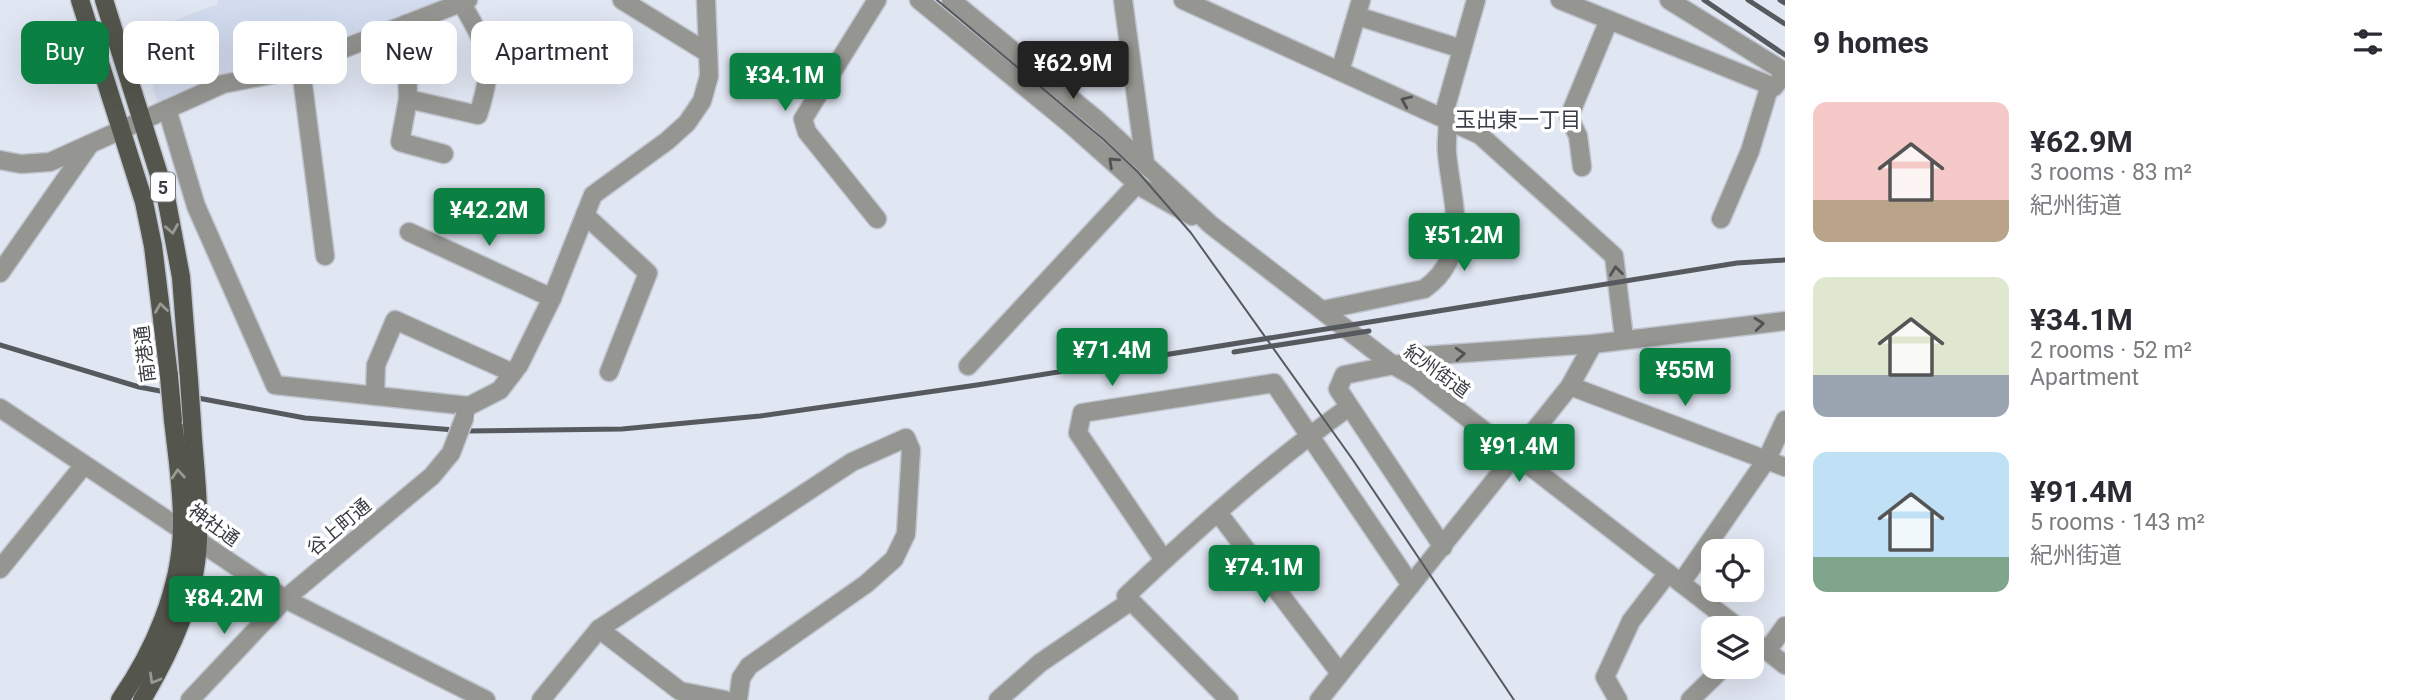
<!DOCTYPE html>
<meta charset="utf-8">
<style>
:root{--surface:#fff;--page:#f7f7f7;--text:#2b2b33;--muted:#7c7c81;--accent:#0b8043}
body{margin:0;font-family:Roboto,"Noto Sans JP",sans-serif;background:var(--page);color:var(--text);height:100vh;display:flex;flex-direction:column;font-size:26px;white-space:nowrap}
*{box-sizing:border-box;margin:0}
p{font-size:23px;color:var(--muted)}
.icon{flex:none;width:38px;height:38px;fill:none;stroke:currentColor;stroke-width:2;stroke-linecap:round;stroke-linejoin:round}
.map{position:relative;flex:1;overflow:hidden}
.drawer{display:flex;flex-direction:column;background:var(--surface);width:630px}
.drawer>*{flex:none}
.top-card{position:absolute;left:21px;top:21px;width:665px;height:63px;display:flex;gap:14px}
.buttons{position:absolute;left:1701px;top:539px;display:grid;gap:14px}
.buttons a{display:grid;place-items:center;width:63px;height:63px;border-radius:14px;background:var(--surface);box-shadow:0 7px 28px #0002;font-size:35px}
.price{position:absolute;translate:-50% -60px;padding:0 16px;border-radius:7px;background:var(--accent);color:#fff;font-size:23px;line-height:46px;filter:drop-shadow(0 2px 4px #0008)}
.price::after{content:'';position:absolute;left:50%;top:42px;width:21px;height:16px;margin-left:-10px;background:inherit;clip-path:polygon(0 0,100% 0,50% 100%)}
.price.on{background:#222;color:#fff}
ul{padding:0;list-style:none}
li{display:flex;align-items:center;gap:21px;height:175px;padding:0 28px}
li span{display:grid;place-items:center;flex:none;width:196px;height:140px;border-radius:14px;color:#555}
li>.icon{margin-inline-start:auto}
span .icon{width:84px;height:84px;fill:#fffc;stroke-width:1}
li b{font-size:30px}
h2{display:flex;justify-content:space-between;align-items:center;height:84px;padding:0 28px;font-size:30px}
.pill{padding:0 24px;border-radius:14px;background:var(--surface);box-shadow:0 7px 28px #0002;font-size:24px;line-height:63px}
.pill.on{background:var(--accent);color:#fff}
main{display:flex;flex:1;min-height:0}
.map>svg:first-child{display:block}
.built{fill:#d3dcef}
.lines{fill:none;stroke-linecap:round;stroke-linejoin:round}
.minor-casing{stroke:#bfc4ce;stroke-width:21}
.major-casing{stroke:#bfc4ce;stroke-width:21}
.minor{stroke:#959691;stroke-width:18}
.major{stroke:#54554c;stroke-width:18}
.tram{stroke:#565a5f;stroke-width:2}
.rail{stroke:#565a5f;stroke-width:5}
.minor-bridge-casing{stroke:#bfc4ce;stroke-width:21;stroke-linecap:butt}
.major-bridge-casing{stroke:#bfc4ce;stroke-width:21;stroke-linecap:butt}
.minor-bridge{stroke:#959691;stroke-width:18}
.major-bridge{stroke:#54554c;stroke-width:18}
.oneway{stroke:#505254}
.oneway2{stroke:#989994}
.labels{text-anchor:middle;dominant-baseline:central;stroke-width:7;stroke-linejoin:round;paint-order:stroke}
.shield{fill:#fff;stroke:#747679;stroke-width:2}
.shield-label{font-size:18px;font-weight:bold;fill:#393c40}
.street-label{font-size:19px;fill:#393c40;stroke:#fff}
.neighbourhood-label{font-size:21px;fill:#393e47;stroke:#fff}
</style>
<main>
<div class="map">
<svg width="1785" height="700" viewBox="0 0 1785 700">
<rect width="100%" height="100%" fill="#e0e6f2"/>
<polygon class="built" points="217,0 448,0 187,91 158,106 139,34 218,4"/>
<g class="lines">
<defs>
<g id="minor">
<polyline points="622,0 708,53"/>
<polyline points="877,0 803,119 807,132 877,219"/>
<polyline points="919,0 1069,123 1141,187 1192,216"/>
<polyline points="951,0 1096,119 1211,225 1393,365 1416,378 1739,628"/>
<polyline points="1123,0 1145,163"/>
<polyline points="1183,0 1480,135 1614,256 1624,338"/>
<polyline points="1560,0 1774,87 1785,73"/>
<polyline points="1669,0 1785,72"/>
<polyline points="1357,16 1462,49"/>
<path d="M406 24 408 99 478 115C495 62 489 50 462 4"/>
<polyline points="301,69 325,256"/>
<polyline points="1340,71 1361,0"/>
<polyline points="408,99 400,142 444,154"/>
<polyline points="167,109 196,206 275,385 469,406 500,390 519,365 552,298 593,195 667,141 687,123 702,101 709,76 706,0"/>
<polyline points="1443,117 1476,0"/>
<polyline points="0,160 21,164 50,162 223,84 301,69 317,59 468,0"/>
<polyline points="1582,167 1578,136 1569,117 1609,20"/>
<polyline points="585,215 648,273 609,372"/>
<polyline points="1721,219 1750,151 1770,85"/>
<polyline points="409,232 552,298"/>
<polyline points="0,273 90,144"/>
<path d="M1323 310 1424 289C1473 255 1451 201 1447 153 1446 142 1448 131 1448 120"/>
<polyline points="968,366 1137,184"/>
<polyline points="1570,386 1785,467"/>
<polyline points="375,396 376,365 395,320 513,373"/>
<polyline points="0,408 285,599 486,700"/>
<polyline points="1219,514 1340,673"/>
<polyline points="1443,547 1338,389 1344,375 1414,361 1421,356 1593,344 1785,321"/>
<polyline points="1164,560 1078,433 1082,413 1274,383 1411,585"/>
<polyline points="0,569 84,465"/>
<polyline points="1681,583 1767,459 1785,420"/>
<polyline points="1131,601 1229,700"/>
<polyline points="599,629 680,691 725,700"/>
<polyline points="1752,639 1785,665"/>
<polyline points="1767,651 1785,626"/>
<polyline points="190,700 285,599 432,476 451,453"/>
<polyline points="541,700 599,629 852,462 906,438 911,450 906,534 894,559 866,584 749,666 741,678 738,700"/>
<path d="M998 700 1040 663 1131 601 1126 596C1196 530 1270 463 1349 407"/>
<polyline points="1319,700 1570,386 1593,344"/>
<polyline points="1618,700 1605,677 1631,621 1668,573"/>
<polyline points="1690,700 1724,667"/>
</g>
<g id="major">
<polyline points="80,0 144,202 153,246 169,376"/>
<polyline points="104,0 166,197 181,277 189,380"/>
<path d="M120 700C154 651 181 589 182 528 183 493 177 456 173 420"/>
<path d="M142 700C171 651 196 598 198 540 200 501 194 462 192 423"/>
</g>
</defs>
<use href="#minor" class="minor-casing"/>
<use href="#major" class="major-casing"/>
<use href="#minor" class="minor"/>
<use href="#major" class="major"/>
<polyline class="tram" points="937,0 1103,139 1138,172 1191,233 1353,460 1514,700"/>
<g class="rail">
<polyline points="1704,0 1785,55"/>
<polyline points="1748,0 1785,24"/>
<polyline points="1780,0 1785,3"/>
<polyline points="0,345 139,387 305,418 467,431 622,429 760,416 977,385 1737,263 1785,260"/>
<polyline points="1234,352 1369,331"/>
</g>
<defs>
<polyline id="minor-bridge" points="451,453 465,416"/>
<g id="major-bridge">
<polyline points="169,376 173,420"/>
<polyline points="189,380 192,423"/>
</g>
</defs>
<use href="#minor-bridge" class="minor-bridge-casing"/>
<use href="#major-bridge" class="major-bridge-casing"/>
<use href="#minor-bridge" class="minor-bridge"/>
<use href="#major-bridge" class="major-bridge"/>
</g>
<defs><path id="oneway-chevron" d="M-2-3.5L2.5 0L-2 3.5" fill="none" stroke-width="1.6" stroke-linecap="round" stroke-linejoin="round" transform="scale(1.75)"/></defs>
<g class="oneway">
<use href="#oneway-chevron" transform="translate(1406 101) rotate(-156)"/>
<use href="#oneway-chevron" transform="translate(1113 162) rotate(-137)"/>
<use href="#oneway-chevron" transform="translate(1616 271) rotate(-97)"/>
<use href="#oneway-chevron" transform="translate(1759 324) rotate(-6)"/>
<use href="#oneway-chevron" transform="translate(1460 354) rotate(-4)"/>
</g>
<g class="oneway2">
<use href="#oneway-chevron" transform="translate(172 229) rotate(80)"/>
<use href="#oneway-chevron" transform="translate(161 308) rotate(-98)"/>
<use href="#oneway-chevron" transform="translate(178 474) rotate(-95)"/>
<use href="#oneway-chevron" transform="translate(154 679) rotate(120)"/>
</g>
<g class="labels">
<rect class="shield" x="151" y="172.5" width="24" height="29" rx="5"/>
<g class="shield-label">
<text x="163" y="187">5</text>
</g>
<g class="street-label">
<text transform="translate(145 354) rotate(-97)">南港通</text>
<text transform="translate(1437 371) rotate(36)">紀州街道</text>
<text transform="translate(214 525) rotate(36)">神社通</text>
<text transform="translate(339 527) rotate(-40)">谷上町通</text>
</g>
<g class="neighbourhood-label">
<text x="1518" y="120">玉出東一丁目</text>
</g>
</g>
</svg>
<div class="buttons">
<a><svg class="icon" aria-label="locate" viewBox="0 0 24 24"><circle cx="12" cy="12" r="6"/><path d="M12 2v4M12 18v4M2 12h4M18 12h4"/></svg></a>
<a><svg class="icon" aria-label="layers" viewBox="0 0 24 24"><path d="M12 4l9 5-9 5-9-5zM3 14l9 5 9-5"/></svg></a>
</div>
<b class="price on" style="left:1073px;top:101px">¥62.9M</b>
<b class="price" style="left:785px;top:113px">¥34.1M</b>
<b class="price" style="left:489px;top:248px">¥42.2M</b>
<b class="price" style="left:1464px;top:273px">¥51.2M</b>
<b class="price" style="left:1112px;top:388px">¥71.4M</b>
<b class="price" style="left:1685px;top:408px">¥55M</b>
<b class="price" style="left:1519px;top:484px">¥91.4M</b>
<b class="price" style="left:1264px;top:605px">¥74.1M</b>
<b class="price" style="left:224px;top:636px">¥84.2M</b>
<div class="top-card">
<a class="pill on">Buy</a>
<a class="pill">Rent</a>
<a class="pill">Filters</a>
<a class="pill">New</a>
<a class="pill">Apartment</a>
</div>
</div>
<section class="drawer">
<h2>9 homes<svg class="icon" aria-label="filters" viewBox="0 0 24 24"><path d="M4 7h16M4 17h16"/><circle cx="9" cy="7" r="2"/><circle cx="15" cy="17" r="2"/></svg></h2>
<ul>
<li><span style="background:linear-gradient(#f6c9c9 70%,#b9a48a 0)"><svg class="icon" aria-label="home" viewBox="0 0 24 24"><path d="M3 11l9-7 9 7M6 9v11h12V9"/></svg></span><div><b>¥62.9M</b><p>3 rooms · 83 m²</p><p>紀州街道</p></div></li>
<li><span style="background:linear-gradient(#dfe7d0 70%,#9aa5b1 0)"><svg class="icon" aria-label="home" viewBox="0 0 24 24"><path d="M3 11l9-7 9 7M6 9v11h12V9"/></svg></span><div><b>¥34.1M</b><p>2 rooms · 52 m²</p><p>Apartment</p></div></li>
<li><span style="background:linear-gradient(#bfe0f5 75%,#7fa58c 0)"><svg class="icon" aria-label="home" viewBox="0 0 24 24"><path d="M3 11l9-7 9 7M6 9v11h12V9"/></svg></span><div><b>¥91.4M</b><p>5 rooms · 143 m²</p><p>紀州街道</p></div></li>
</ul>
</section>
</main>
